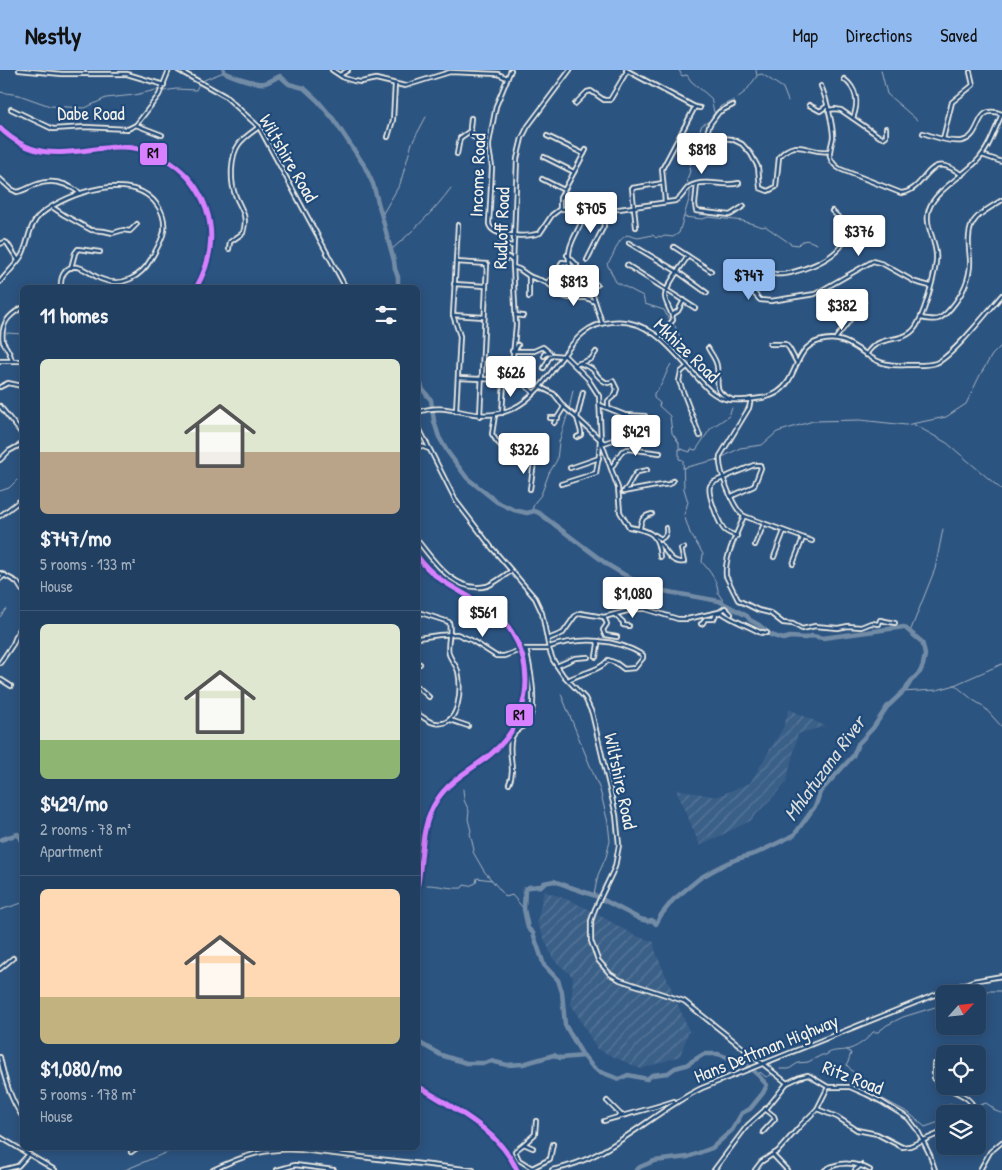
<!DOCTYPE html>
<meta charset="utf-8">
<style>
:root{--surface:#213f61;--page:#294667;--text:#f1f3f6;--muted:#a2afbd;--line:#3e5876;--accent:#90b9f0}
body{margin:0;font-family:"Patrick Hand",sans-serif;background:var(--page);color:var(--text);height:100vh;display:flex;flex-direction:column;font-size:19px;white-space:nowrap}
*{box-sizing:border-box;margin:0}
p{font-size:16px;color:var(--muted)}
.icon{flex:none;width:28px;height:28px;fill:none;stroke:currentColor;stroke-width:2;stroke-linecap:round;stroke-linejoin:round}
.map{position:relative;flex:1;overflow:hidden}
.drawer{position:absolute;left:20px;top:215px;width:400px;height:865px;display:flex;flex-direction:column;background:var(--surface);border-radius:8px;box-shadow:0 2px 12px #0003,0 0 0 1px var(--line)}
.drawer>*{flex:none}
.needle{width:32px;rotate:63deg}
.tools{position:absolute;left:936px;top:915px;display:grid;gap:10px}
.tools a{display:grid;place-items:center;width:50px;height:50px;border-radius:8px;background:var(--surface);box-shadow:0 2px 12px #0003,0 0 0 1px var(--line);font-size:25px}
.price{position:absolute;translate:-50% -42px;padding:0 11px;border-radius:5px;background:#fff;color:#222;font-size:16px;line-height:32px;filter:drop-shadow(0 1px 2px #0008)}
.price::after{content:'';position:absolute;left:50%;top:30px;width:15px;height:11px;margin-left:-8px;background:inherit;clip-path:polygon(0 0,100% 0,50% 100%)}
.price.active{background:var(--accent);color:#111}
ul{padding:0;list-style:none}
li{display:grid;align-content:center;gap:10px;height:265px;padding:0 20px}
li+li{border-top:1px solid var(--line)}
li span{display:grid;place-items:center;height:155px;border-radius:8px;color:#555}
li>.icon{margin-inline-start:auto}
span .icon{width:90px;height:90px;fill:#fffc;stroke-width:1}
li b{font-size:21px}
h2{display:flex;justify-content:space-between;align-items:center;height:60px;padding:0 20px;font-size:21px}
header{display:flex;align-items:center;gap:30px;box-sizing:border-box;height:70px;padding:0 25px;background:var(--accent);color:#111}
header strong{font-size:24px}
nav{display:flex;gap:28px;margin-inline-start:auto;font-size:18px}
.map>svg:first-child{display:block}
.industrial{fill:url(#industrial-furrows)}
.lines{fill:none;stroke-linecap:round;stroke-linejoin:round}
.stream{stroke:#a7b4c0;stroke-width:1}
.river{stroke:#738ca6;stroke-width:4.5}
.minor-casing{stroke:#f4f1e8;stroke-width:6}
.minor{stroke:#1f4a7a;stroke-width:2.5}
.rail-1-casing{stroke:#1f4a7a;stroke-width:9}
.rail-1{stroke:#d880ff;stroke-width:5}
.labels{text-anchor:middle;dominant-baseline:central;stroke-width:4.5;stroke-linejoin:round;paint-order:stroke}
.street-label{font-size:19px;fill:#f4f1e8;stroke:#1f4a7a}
.water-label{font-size:20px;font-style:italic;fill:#dadddb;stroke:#1f4a7a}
.line-badge{stroke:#1f4a7a;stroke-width:2}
.pale-badge-label{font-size:14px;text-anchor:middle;font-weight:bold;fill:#111}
</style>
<header>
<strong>Nestly</strong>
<nav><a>Map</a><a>Directions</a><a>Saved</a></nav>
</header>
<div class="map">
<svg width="1002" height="1100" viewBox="0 0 1002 1100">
<defs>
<pattern id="industrial-furrows" width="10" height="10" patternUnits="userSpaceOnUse" patternTransform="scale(1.25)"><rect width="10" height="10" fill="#3b6088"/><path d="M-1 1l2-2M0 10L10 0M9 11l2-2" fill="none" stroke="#587799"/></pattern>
</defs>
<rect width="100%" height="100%" fill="#2c5481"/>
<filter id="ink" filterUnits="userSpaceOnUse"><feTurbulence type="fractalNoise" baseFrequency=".02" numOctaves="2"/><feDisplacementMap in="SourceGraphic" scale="10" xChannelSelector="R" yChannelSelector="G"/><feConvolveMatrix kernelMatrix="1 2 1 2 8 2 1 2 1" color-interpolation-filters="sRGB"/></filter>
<g filter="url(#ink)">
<g class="industrial">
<polygon points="789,639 825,656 798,664 786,713 750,751 700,776 676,719 716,727 750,713 783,658"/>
<polygon points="544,821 569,830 590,840 634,865 654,872 655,880 689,961 680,986 641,999 597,979 571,934 573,907 553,889 537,852"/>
</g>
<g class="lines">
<g class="stream">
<polyline points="679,0 682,6 687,5 691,11 711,28 714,42"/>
<polyline points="881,0 887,24 917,50"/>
<polyline points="758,5 762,4 783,18 788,31"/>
<polyline points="204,10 224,2"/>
<polyline points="164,21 176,19 196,20 198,16"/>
<polyline points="0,22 19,25 50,36 85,38 106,28 135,25 160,19"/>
<polyline points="689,116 687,110 690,101 689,99 694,80 700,70 699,62 702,55 710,51 714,43 721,36 736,29 746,21 757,6 756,0"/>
<polyline points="382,145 400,114 412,73 426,47"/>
<path d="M684 147 702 149 709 147 743 151 763 157 765 156 791 174 798 175C805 167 809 171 817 174"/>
<path d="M391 180C413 161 434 141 451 118"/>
<path d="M668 248 664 240 645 234 643 226 616 212 607 194C616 185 615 171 627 165L638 168 653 165 656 168 659 166 662 167 665 166 673 167 679 163 690 126V119"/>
<polyline points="675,256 683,273 680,285"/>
<polyline points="7,263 22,264"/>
<path d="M671 294C664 305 664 315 654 323V328L660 333 659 336 670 346 672 363 679 373V379"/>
<polyline points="569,340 573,320"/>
<polyline points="913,354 947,373 1002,420"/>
<polyline points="683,398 719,389 740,378 762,375 777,362 813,351 860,350 906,355 946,347 966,334 980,305 992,285 1002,275"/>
<polyline points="0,421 9,418 17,410"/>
<polyline points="531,442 535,432 541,425 549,403 557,390 559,372 568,343"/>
<path d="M726 535 718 523C719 513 709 500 702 492L703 484 690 463 684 445 688 432 684 419 683 390 679 389V379H681L690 382 691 379 696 380 711 358 729 346 732 338"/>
<polyline points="0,547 6,539"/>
<polyline points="910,562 935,499 943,459"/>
<polyline points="955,615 973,630 983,636 1002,657"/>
<polyline points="901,622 937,620 952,616 1002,594"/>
<polyline points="561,624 600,720 608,753 610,771 606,787 598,805 594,825"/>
<polyline points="463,719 464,730 469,741 468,749 471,761 470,763 474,780 473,782 484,801 506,827 512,825 524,839"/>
<path d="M427 815C439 815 450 819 462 818L464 815 469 816 476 813 477 808 492 810"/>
<polyline points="0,840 22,833"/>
<polyline points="976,924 984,921 1002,921"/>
<polyline points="847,980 851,983 847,995 858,1008 874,1019 881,1028"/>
<path d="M780 999H789L798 993 808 992 822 985H826C831 980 839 981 846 980 856 978 867 970 873 962H878L887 955 903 947 945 934"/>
<polyline points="759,1006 760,1002 766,1007 771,1005"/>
<path d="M883 1029 909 1043 925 1057 939 1052 945 1038 950 1034C957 1034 965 1039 971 1037"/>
<polyline points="977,1036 986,1033 992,1037 995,1041 1002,1043"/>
<polyline points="125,1100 177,1078"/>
</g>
<g class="river">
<path d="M224 0V2C232 6 257 15 265 13 270 12 275 8 280 6L289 14 304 18 318 31 334 50 364 95 373 114 394 191 395 199 398 207V218"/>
<polyline points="418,306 423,320 431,330 434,351 439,367 447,381 467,408 497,432 514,440 527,443 534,441 539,443 608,495 643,516 656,517 658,520 719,531 747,546 750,550 759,555 771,565 783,569 790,567 805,568 812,566 823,568 904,557 922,572 924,579 925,585 923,595 920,602 911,611 906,619 887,637 873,658 858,674 853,686 820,722 816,735 794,765 757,783 737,789 723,795 700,808 673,830 661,845 656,854 652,850 648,851 640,849 596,826 570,817 554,811 544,813 541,816 529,817 525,819 524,839 528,858 533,863 544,895 558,910 562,922 565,955 582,984 592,996 598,1001 619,1009 628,1005 647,1009 652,1005 668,1003 675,998 686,995 704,984 718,984 745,994 758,1005 767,1015 763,1023 750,1039 742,1043 732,1060 712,1078 688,1087 654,1091 640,1097 636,1100"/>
<polyline points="0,770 18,764 22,771"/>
<polyline points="418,972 441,985 466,993 485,993 491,991 507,995 523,994 554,985 560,988 584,986"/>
</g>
<defs>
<g id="minor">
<polyline points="19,0 62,4 127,4 164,15"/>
<polyline points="178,0 225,26 259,57 346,218"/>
<polyline points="332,0 344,8 354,11 361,12 376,9 405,16 450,2 498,4 507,8"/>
<path d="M511 0 496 36 489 73V79L492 97 489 154C492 168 528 167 540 163L552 145 560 139H619L675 131C684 128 683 117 696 114 710 110 725 117 739 113"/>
<polyline points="626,0 695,37 700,38"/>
<polyline points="340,5 348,0"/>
<path d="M844 9C857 19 859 33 853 48"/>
<path d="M821 16C826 27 833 55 833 67 832 74 829 80 830 87 832 93 835 96 840 99L901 123C929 120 925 77 962 105"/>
<polyline points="575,34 587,22 591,21 604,30 610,30 627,1"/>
<path d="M733 35 719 42 710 54 706 65 709 67 732 69 742 74 751 84 758 97 760 118 768 121 776 117 779 87C797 66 809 85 830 81"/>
<polyline points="809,35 820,41 827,36"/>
<polyline points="11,39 53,59 85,57 128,59 136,55 159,25 169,0"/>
<polyline points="828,40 835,39 841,40 880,67 883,68 886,66 886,58"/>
<polyline points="471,48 470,58 473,67 489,73"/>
<polyline points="136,55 162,65"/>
<path d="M923 63C934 67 951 73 962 71 984 66 973 33 1002 44"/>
<polyline points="547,66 584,84"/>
<polyline points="388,67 393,50 395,14"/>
<polyline points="943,69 952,32 973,15 970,2"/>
<polyline points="457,84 460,68 470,61"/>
<polyline points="982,85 1002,92"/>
<polyline points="544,87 574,102"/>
<path d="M0 109 11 119 17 122C24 121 29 117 35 115 52 108 67 113 80 123"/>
<polyline points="542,109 564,120"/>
<polyline points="697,114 695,134 696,141 730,145 744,136"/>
<polyline points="665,132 662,99 695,37"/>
<polyline points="52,137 64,145 91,160 104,161 113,163 123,160 130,161 137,154"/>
<polyline points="560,139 560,128 586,80"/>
<path d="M832 141C870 173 819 196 790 203 785 204 780 205 775 204 765 203 759 197 749 202 746 213 752 222 760 230L771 231 815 224 873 191 883 194 915 212 930 216"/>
<polyline points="636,157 632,118 663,113"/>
<polyline points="629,173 678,202 707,223"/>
<polyline points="0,174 5,172 7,173 18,190"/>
<polyline points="501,174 513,176"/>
<polyline points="674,177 711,201"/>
<path d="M229 179 230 172 243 163C248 146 242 141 236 127 230 114 230 86 239 74 244 67 252 62 259 57"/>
<polyline points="567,185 577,195"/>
<polyline points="587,190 604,156 601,139"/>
<polyline points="504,191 508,187 513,191"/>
<polyline points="456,192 487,194 480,346"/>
<polyline points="627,195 695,238"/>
<path d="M570 196C564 173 582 161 586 138"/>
<polyline points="513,197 519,199 529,206 529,227"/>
<polyline points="71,198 75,183 78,179 100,182"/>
<path d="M529 206C535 209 542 210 547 213 554 217 558 225 566 227 578 232 581 223 595 232"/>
<path d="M0 212C7 203 16 195 22 185 29 172 28 155 41 144 68 122 134 100 158 136 163 143 165 152 164 161 162 171 156 180 151 189 141 207 122 218 101 209 94 206 88 201 81 198 66 193 60 206 61 218"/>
<polyline points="547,213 557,203 562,192 569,193"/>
<polyline points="454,214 486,216"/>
<polyline points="597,215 595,213 590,216 602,253"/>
<polyline points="554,218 579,213"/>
<polyline points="453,245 484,247"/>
<polyline points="515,245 523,246"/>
<polyline points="672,245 678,241 684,230"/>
<path d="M921 248C937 251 940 251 951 238 963 224 971 208 970 189 969 178 967 165 972 154 978 143 992 137 1002 130"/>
<path d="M659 267 673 250C672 241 666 235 665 227 665 216 682 196 688 186"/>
<polyline points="836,268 864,232"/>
<polyline points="770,274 785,274 789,278 797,293"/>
<path d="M708 278C711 284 716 289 717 296 720 313 711 321 731 329"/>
<polyline points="512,281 534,281 543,277 550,283"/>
<polyline points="514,281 518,275"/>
<path d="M564 285 588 309 599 326 601 371 618 418 620 442 629 457C651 461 658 463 660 487"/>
<path d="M866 285C879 261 907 277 918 253 925 240 938 197 936 184 935 168 924 155 929 139 935 121 964 105 977 91 989 79 995 59 1002 44"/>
<polyline points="544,286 544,284 550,283"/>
<polyline points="0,291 22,291"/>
<path d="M12 291C11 284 7 278 3 272 0 255 8 245 22 238"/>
<polyline points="580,293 591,289 596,282"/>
<path d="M575 295 580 293C584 296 588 296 592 299 598 305 599 310 608 313L613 311 617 319 615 325 608 331V337"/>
<polyline points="687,297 681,302 679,311 700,366"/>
<polyline points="544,298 549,288 553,285 563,286"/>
<polyline points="493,299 494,295 502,291"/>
<polyline points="458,308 504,310 515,306"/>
<polyline points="0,317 8,313 22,316"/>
<polyline points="540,317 554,324 564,337 577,348 581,362 581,365 577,367"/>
<path d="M583 322 577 348 604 373 613 370 628 358C637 359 646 365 654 363"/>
<polyline points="534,323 518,309 512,296 516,255 513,195 517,89 522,68 528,56 570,0"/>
<path d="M751 329 749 338 720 386C718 399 733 439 744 446L812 471"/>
<polyline points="600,335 625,345 645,346"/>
<polyline points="0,336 22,364"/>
<polyline points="456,341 460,266 453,245 458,155"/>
<path d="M418 342C453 329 474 357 514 338 536 327 549 305 563 286 576 268 588 254 611 252 656 246 681 294 710 321 721 330 731 331 745 330 756 329 769 328 778 322 798 309 794 278 819 271 839 265 851 274 867 285 880 294 891 296 906 295 916 295 927 296 936 293 952 287 989 240 1002 225"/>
<polyline points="502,343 504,313"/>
<path d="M495 345 492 364C503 385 522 387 543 386"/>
<polyline points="550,348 558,348"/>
<polyline points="554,353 564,337"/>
<polyline points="418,356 456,431 492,478 535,528 542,543 549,579 553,590 563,605 585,628 592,643 616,745 619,775 615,797 595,839 591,851 591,871 598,890 610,904 620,910 684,931 787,1013"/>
<polyline points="418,375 429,379"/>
<polyline points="0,390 9,381 22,374"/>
<polyline points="612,397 622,381 628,379 660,383"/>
<polyline points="570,398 599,388"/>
<polyline points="561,414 596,403 599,385 600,369"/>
<polyline points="530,419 535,386"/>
<path d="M625 420C630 416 632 405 638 402 641 401 644 401 647 400"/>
<path d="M623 422C639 419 654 416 670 414L673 411"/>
<path d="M732 426 754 416 761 398 760 395H754L716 411C713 412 712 413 710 416 707 423 718 451 723 458 726 463 732 464 737 466"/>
<polyline points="0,446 22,429"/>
<path d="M744 446C737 464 724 487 726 506L738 530 758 540 770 543 783 553 793 554 802 559 815 556 838 558 848 556 861 557 871 553 879 554 880 550 895 553"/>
<path d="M640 458C641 450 643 446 652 444"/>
<path d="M655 465 661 469C666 466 667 463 666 458"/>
<path d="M418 471C434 491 455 524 487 516 495 513 504 506 511 501"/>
<path d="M660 474C667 482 671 494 684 492L681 479 684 478"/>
<polyline points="755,475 764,454"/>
<polyline points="774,487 784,461"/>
<polyline points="793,494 803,468"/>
<polyline points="0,503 17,512 22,520"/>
<polyline points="0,509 5,505"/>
<path d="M418 542 449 552C452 563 446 574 449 584 451 590 456 595 458 601 462 618 460 658 435 653 428 652 423 647 418 644"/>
<polyline points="615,545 623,552 623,555 629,556"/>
<polyline points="604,547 607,554 603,560 605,565 617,567"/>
<path d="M701 554 703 553 705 549H714L716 544 721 542C733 551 749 556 761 563L762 562 767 563"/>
<polyline points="418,568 439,565 457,564 471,570 496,586 504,586 523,579 549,579"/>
<polyline points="548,569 563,563 575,546 580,543 604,547 635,539 645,539 678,549 687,549 719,542 725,538 731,544"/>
<path d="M549 577C580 567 615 568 643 585V588L635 598 624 599 616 593 608 590C600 601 580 603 568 610"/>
<polyline points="596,587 598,574 597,571"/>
<polyline points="0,593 13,574 22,552"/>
<polyline points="418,593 420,594"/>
<polyline points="557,596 575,588 588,587"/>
<polyline points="0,609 11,616"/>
<polyline points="418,617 429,627"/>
<polyline points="450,650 468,656"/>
<path d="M509 714C516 699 508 686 511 671 513 660 522 660 528 651 539 636 530 596 526 579"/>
<polyline points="0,899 13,888"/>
<path d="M0 987C4 1007 10 1029 22 1046"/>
<path d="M934 994V1008L937 1013C949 1021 977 1026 974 1044"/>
<polyline points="607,1031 622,1046"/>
<polyline points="817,1039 837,1047 857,1060 877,1064 902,1077 910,1076 945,1061"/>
<path d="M604 1051C627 1044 651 1039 674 1031"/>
<polyline points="763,1062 775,1049 774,1046 765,1039"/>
<polyline points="0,1067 55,1100"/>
<polyline points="524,1074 535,1064 536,1051"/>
<polyline points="131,1082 137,1078"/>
<polyline points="131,1082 132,1078"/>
<polyline points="773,1085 787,1100"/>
<polyline points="532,1098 519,1090 515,1081 524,1074 533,1078"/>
<polyline points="2,1100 18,1096 29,1084"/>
<path d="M213 1100C242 1086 268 1077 301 1080L473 1100"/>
<polyline points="277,1100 295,1095 334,1100"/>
<polyline points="533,1100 532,1098 550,1089 553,1074"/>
<path d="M552 1100C611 1089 650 1043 702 1018L947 920 973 911 1002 906"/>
<polyline points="714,1100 747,1056 767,1038 787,1013 800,1007 808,1005 828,1017 850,1017 866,1024 880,1031 908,1048 918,1061 930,1085 935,1100"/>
<polyline points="755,1100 761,1092 778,1081 801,1055 817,1039 828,1017"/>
<path d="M825 1100C839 1091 856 1092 870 1100"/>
<polyline points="855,1100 861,1095"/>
<polyline points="980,1100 990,1082 1002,1072"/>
</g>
</defs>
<use href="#minor" class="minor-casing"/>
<use href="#minor" class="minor"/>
<defs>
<g id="rail-1">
<path d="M0 58C39 96 72 79 118 77 157 76 193 101 206 138 215 165 211 192 196 218"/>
<path d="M418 487C443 523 488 526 511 561 537 602 528 653 491 684 473 699 450 709 437 730 420 756 423 785 418 814"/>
<path d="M418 1016C454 1039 498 1059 517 1100"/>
</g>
</defs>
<use href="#rail-1" class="rail-1-casing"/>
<use href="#rail-1" class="rail-1"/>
</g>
</g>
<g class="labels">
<g class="street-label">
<text x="91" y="43">Dabe Road</text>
<text transform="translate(289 88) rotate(60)">Wiltshire Road</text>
<text transform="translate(477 105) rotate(-88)">Income Road</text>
<text transform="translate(501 158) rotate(-88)">Rudloff Road</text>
<text transform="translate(687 280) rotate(44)">Mkhize Road</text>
<text transform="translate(621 711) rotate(78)">Wiltshire Road</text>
<text transform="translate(766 978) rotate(-22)">Hans Dettman Highway</text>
<text transform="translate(853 1007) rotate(21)">Ritz Road</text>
</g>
<g class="water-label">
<text transform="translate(824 698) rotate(-54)">Mhlatuzana River</text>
</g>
</g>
<g class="line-badge">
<rect x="139" y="72" width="29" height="24" rx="5" fill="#d880ff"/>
<rect x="505" y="633" width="29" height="24" rx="5" fill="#d880ff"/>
</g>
<g class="pale-badge-label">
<text x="153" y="88">R1</text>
<text x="519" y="650">R1</text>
</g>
</svg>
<div class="tools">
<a><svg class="needle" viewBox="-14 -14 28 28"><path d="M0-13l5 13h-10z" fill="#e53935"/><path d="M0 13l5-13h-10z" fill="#a2afbd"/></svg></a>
<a><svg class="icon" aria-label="locate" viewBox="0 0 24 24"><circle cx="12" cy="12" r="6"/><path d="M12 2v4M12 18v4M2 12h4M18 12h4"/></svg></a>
<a><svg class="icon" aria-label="layers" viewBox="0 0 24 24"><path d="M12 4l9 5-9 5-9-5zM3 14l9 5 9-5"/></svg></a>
</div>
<b class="price" style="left:702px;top:105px">$818</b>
<b class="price" style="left:591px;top:164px">$705</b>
<b class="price" style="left:859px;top:187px">$376</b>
<b class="price active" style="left:749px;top:231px">$747</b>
<b class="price" style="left:574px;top:237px">$813</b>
<b class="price" style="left:842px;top:261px">$382</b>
<b class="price" style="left:511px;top:328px">$626</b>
<b class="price" style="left:636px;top:387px">$429</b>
<b class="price" style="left:524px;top:405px">$326</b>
<b class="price" style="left:633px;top:549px">$1,080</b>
<b class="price" style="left:483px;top:568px">$561</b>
<section class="drawer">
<h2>11 homes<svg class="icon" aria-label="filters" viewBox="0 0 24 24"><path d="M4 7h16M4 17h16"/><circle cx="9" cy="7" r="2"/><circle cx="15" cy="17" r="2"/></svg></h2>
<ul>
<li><span style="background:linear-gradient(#dfe7d0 60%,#b9a48a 0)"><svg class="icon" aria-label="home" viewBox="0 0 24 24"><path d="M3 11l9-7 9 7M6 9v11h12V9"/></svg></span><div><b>$747/mo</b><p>5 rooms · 133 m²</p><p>House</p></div></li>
<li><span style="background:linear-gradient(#dfe7d0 75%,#8fb573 0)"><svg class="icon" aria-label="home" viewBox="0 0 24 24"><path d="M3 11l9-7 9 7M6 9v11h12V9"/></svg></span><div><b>$429/mo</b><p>2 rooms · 78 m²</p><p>Apartment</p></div></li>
<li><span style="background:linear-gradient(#ffd9b3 70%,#c2b280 0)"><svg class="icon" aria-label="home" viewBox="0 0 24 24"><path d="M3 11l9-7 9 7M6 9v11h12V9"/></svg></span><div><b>$1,080/mo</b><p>5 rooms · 178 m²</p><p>House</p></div></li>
</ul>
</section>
</div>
